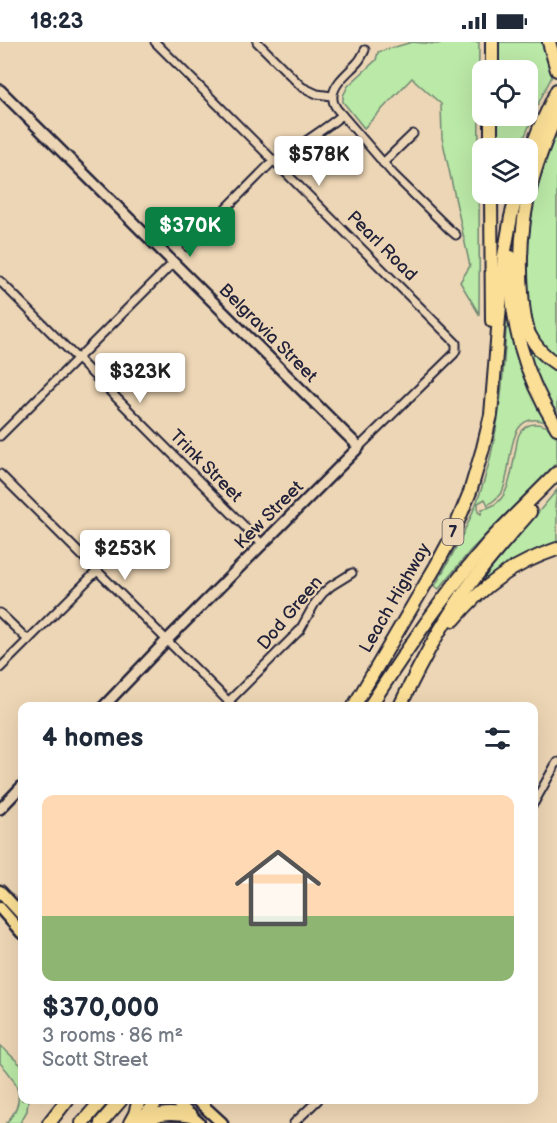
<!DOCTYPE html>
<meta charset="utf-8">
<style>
:root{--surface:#fff;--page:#f2f2f3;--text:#1f2937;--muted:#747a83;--line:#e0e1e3;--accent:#0b8043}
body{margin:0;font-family:"Balsamiq Sans",sans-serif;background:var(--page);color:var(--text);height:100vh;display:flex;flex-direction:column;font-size:22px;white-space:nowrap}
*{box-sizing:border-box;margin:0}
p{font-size:20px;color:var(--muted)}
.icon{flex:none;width:33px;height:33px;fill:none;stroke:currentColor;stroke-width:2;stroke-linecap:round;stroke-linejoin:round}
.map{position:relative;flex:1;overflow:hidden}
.sheet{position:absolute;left:18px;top:660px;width:520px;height:402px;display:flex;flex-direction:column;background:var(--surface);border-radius:12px;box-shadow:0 6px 24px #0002}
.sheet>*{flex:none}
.buttons{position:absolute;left:472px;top:18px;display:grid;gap:12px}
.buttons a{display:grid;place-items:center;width:66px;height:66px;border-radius:12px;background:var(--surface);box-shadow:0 6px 24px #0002;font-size:30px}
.price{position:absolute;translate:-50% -51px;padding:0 14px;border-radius:6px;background:#fff;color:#222;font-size:20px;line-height:39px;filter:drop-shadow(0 2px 3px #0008)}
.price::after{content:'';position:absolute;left:50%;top:36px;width:18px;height:14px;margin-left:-9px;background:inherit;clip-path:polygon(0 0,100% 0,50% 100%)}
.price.active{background:var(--accent);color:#fff}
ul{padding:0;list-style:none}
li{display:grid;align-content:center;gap:12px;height:318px;padding:0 24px}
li+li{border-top:2px solid var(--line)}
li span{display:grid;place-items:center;height:186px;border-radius:12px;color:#555}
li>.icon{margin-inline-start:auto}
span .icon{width:108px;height:108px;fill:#fffc;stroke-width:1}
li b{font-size:26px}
h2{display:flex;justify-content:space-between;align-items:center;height:72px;padding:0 24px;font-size:26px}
.status{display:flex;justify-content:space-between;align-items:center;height:42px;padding:0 30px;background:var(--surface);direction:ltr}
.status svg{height:16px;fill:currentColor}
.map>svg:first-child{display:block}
.green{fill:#bbe9a7;stroke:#6e8671;stroke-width:1.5}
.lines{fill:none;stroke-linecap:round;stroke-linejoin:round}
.street-casing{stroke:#22223b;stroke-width:11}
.secondary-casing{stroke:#22223b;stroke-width:14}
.primary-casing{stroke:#22223b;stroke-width:15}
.highway-casing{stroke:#22223b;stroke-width:16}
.street{stroke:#edd6b5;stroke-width:7}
.secondary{stroke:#edd6b5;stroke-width:9}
.primary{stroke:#fbdf96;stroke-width:10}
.highway{stroke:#fbdf96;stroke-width:12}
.labels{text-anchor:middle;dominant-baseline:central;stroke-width:4.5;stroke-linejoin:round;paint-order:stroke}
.shield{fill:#edd6b5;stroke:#5f5860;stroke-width:1.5}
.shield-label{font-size:16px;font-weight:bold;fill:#22223b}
.street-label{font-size:18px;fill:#22223b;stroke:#edd6b5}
</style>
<div class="status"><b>18:23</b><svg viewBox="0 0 49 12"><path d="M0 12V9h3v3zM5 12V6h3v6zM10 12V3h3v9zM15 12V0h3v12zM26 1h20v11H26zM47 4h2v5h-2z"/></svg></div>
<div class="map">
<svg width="557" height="1081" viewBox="0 0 557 1081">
<rect width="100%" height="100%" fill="#edd6b5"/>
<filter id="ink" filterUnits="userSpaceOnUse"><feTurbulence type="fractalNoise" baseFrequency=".0167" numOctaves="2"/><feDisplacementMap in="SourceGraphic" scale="12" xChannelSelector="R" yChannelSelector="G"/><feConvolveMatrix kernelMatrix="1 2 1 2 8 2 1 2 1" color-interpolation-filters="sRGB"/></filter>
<g filter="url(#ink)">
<g class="green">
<path d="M412 0 436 2 449 0H479C478 91 480 181 479 272L460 240 470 224 442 96 441 62 412 36 364 86 343 60V54L348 44 376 18 378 10Z"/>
<polygon points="498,0 543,0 553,32 539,60 520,106 497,106 497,74 528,74 528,28 498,28"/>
<path d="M557 85V318C517 294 526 195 535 156 540 131 549 108 557 85Z"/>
<path d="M507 270H509L550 382C504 360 514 427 502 450 498 455 494 459 488 463L485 457 478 461V470L481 472 482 467C511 463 511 429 516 406 517 400 517 393 522 388 532 377 551 382 557 396 557 402 557 413 557 420L470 509 439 547 435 544C454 510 473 476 484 439 501 384 504 327 507 270Z"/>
<polygon points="525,297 541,317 557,329 557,372 541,346"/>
<polygon points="557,448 555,465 557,470 557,503 482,543 479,541"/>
<path d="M0 1003 22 1024V1058H28L27 1069 20 1081H6C27 1059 19 1040 0 1021Z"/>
</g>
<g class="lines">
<defs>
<g id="street">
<polyline points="155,0 456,301 456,308 454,312 359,405"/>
<polyline points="257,0 302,45 317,52 332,54"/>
<path d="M365 8C363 12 361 17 357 21 349 30 335 40 333 53 332 59 334 63 337 67L394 133 449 187 456 193"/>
<path d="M278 121C297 102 321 91 342 73"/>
<polyline points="383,121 413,92"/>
<polyline points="188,205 274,118"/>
<polyline points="0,239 263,503"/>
<polyline points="0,394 174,220"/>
<polyline points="0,432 233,664"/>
<polyline points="0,571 28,598"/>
<polyline points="0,626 97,529"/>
<polyline points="228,660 300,588 315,561 323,551 331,544 352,531"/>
<polyline points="534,761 557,720"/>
<polyline points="294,1081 318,1058"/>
</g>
<g id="secondary">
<polyline points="0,48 359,405 167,598 104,664"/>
<polyline points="0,767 22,744"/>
</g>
<g id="primary">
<polyline points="0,849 22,873"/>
<polyline points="0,866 22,891"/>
<polyline points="174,1058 199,1081"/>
<polyline points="197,1058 222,1081"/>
</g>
<g id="highway">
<polyline points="549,0 557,28"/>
<polyline points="492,28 492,0"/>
<path d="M557 71C548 92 539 114 533 136 522 173 519 212 522 251 523 265 524 279 529 292 535 304 545 315 557 322"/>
<polyline points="491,106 491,74"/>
<polyline points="528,116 539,87 557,48"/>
<polyline points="491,152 492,279"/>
<path d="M511 215C509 279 523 331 557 386"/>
<path d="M454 578C483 543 513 522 557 507"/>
<polyline points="354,664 436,524 451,496 470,450 483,406 491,373 504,214 511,175 517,152"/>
<path d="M370 664C407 607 444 552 489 500 511 476 535 454 557 431"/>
<path d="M400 664C421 620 444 576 474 537 491 514 511 492 530 470"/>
<polyline points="198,1058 199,1059"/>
<polyline points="142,1078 158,1058"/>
<polyline points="49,1081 67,1058"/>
<polyline points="82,1081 102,1058"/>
<polyline points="101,1081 121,1058"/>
<polyline points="130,1081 135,1072 139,1058"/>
<path d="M142 1081C158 1070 172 1071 191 1074"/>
</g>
</defs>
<use href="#street" class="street-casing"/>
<use href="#secondary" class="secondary-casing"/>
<use href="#primary" class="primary-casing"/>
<use href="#highway" class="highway-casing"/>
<use href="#street" class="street"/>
<use href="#secondary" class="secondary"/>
<use href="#primary" class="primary"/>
<use href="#highway" class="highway"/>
</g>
</g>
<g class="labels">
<rect class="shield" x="442.5" y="477" width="21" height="26" rx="4.5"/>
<g class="shield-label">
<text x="453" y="490">7</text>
</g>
<g class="street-label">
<text transform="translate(382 204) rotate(45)">Pearl Road</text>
<text transform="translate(268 291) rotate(45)">Belgravia Street</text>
<text transform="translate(206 424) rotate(45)">Trink Street</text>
<text transform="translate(269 473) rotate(-45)">Kew Street</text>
<text transform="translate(395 556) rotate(-60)">Leach Highway</text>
<text transform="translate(290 571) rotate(-50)">Dod Green</text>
</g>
</g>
</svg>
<div class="buttons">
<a><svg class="icon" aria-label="locate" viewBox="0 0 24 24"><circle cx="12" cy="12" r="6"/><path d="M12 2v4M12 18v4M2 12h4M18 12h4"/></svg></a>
<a><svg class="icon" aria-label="layers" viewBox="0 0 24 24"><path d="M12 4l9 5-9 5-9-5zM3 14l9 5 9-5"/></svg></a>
</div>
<b class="price" style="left:319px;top:145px">$578K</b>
<b class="price active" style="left:190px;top:216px">$370K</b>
<b class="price" style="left:140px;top:362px">$323K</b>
<b class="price" style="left:125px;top:539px">$253K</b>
<section class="sheet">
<h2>4 homes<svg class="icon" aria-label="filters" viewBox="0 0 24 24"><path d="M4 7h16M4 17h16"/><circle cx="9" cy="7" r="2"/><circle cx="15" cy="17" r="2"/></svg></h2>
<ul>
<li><span style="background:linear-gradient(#ffd9b3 65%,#8fb573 0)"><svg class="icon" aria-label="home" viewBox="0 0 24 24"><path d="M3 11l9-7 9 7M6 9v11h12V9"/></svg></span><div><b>$370,000</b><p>3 rooms · 86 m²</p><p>Scott Street</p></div></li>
</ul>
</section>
</div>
